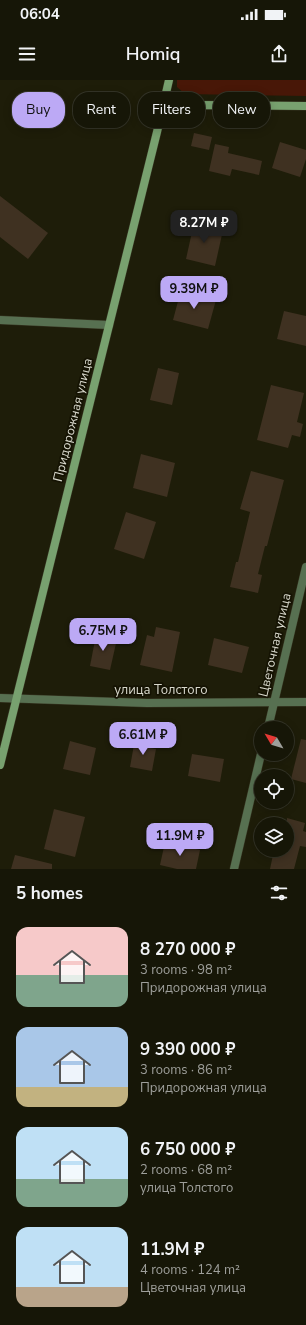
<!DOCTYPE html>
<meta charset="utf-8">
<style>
:root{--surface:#161607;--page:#1f1f11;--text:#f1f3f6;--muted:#9e9f9b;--line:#353528;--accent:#bca9f5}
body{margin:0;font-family:"Nunito Sans",sans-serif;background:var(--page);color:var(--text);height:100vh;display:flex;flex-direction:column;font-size:15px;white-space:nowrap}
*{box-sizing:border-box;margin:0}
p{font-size:13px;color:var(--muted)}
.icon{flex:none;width:22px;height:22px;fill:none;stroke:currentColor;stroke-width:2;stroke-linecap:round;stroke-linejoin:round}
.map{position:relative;height:789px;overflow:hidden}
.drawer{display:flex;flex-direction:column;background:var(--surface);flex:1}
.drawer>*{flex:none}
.banner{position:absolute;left:12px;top:12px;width:282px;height:36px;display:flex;gap:8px}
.needle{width:26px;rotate:308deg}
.tools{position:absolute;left:254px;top:641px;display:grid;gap:8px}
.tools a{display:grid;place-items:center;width:40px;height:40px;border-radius:50%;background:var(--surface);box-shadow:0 2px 10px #0003,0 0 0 1px var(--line);font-size:20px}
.price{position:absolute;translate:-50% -34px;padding:0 9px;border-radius:8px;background:var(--accent);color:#111;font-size:13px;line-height:26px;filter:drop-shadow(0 1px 2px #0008)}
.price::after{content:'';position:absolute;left:50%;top:24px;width:12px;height:9px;margin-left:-6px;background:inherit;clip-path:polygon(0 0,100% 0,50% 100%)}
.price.on{background:#222;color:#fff}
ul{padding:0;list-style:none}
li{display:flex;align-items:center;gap:12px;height:100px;padding:0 16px}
li span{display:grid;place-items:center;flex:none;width:112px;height:80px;border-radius:12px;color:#555}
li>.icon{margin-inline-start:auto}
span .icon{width:48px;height:48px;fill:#fffc;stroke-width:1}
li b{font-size:17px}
h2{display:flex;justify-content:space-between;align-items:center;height:48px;padding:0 16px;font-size:17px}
.tag{padding:0 14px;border-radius:16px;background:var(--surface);box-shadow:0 2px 10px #0003,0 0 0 1px var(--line);font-size:14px;line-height:36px}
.tag.on{background:var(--accent);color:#111}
.status{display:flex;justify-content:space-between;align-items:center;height:28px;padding:0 20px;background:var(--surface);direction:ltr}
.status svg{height:11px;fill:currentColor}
header{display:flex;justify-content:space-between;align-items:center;height:52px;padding:0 16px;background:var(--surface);font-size:18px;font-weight:600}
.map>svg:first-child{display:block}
.green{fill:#481707}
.building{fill:#3f3121}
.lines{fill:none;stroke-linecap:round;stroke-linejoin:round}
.street-casing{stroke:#383724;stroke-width:9}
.secondary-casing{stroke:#383724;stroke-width:9}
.street{stroke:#577051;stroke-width:8}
.secondary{stroke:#78a16f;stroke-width:8}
.labels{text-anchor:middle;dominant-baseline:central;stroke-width:3.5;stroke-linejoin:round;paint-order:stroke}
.street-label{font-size:13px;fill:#d8d8cc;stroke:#151303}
</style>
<div class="status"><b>06:04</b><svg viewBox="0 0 49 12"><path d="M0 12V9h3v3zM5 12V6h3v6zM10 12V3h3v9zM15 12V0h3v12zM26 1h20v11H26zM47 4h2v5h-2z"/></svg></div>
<header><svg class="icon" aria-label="menu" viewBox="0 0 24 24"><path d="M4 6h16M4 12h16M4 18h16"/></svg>Homiq<svg class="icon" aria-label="share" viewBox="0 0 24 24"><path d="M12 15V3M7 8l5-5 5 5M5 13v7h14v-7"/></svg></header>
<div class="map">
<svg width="306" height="789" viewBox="0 0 306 789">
<rect width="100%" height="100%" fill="#1e1d09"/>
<polygon class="green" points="177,0 306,0 306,16 185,14 177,7"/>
<g class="building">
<polygon points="194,53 212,57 209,70 191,66"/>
<polygon points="280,62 306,70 306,79 300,97 272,88"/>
<polygon points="215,64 229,67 228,73 262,81 259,95 232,89 230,96 209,91"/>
<polygon points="0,116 48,153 28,179 0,157"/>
<polygon points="194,143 223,150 215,186 186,179"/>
<polygon points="181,210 216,220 208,249 173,240"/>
<polygon points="284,231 306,236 306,266 277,259"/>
<polygon points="158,288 179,293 172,325 150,320"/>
<polygon points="271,305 304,313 297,342 303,344 300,357 292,355 288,368 257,360"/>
<polygon points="141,374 175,383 167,417 133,408"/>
<polygon points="251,391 284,400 267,466 265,466 258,494 262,495 258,513 230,507 236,482 238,482 250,432 240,429"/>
<polygon points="126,432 156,442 144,479 114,469"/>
<polygon points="156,547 180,552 172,592 140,585 147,555 154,557"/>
<polygon points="96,555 117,559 110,590 90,586"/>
<polygon points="214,558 249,567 242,593 208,585"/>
<polygon points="135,659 151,662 150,668 156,669 152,691 130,687"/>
<polygon points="301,659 306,660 306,703 291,699"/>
<polygon points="70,661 96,668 90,695 63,689"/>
<polygon points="192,674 224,679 220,702 188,696"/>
<polygon points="54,729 85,737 75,777 44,769"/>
<polygon points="287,738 305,743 303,751 306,752 306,767 300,766 294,789 270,789 274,770 287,770"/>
<polygon points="165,762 200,770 196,789 177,789 160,785"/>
<polygon points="15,775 52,784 52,789 11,789"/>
</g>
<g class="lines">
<defs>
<g id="street">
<polyline points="0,240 109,245"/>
<polyline points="0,618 147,623 306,622"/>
<polyline points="268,648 306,487"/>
<polyline points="234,789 261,674"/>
</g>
<g id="secondary">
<polyline points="164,27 200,25 306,26"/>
<polyline points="0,685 157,52 169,0"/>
</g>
</defs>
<use href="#street" class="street-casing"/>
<use href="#secondary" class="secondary-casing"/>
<use href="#street" class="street"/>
<use href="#secondary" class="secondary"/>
</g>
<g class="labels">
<g class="street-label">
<text transform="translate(73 340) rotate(-76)">Придорожная улица</text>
<text transform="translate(275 565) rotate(-77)">Цветочная улица</text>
<text x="161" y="610">улица Толстого</text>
</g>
</g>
</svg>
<div class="tools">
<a><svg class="needle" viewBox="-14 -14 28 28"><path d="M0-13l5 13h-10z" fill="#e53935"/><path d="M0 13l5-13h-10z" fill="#9e9f9b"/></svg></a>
<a><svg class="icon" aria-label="locate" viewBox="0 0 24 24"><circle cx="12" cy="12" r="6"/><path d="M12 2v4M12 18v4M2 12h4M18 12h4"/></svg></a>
<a><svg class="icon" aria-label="layers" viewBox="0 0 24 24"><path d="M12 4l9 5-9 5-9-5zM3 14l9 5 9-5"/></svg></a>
</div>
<b class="price on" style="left:204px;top:164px">8.27M ₽</b>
<b class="price" style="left:194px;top:230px">9.39M ₽</b>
<b class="price" style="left:103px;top:572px">6.75M ₽</b>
<b class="price" style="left:143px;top:676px">6.61M ₽</b>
<b class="price" style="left:180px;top:777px">11.9M ₽</b>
<div class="banner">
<a class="tag on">Buy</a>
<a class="tag">Rent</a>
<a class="tag">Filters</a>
<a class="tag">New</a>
</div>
</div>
<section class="drawer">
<h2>5 homes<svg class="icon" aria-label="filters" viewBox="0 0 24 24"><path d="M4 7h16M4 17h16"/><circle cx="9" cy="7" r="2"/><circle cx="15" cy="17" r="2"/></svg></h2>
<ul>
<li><span style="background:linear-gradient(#f6c9c9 60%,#7fa58c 0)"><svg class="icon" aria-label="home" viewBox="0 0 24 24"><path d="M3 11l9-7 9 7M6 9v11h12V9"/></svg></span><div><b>8 270 000 ₽</b><p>3 rooms · 98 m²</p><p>Придорожная улица</p></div></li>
<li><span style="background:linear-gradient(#a9c7e8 75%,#c2b280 0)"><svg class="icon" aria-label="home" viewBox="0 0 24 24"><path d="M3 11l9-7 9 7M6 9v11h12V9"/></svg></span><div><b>9 390 000 ₽</b><p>3 rooms · 86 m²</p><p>Придорожная улица</p></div></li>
<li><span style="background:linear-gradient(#bfe0f5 65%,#7fa58c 0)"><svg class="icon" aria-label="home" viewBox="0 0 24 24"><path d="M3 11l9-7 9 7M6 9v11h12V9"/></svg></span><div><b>6 750 000 ₽</b><p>2 rooms · 68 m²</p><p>улица Толстого</p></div></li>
<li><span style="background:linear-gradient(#bfe0f5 75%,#b9a48a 0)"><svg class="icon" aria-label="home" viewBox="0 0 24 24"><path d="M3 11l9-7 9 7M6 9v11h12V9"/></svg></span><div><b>11.9M ₽</b><p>4 rooms · 124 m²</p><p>Цветочная улица</p></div></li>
</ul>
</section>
